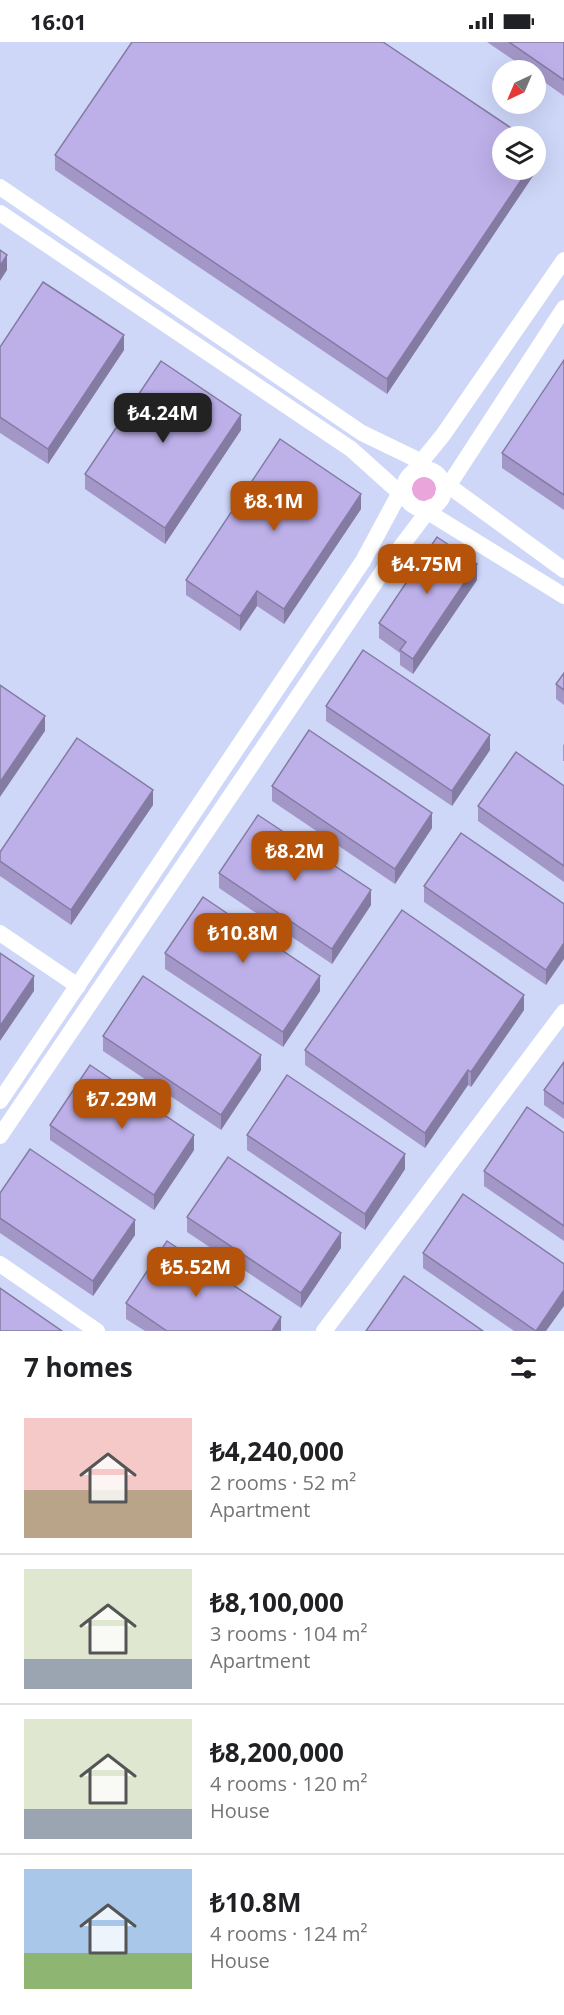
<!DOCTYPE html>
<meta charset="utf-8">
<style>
:root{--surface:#fff;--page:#f2f2f2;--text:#202124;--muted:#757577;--line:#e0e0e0;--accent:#b45309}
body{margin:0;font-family:"Open Sans",sans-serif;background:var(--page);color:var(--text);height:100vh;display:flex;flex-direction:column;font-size:22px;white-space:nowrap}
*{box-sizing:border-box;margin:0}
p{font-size:20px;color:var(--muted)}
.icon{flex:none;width:33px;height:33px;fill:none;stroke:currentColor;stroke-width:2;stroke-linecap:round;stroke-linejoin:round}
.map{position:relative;height:1289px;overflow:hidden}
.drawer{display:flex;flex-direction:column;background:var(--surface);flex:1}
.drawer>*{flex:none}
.needle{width:39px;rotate:224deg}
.fabs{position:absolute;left:492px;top:18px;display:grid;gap:12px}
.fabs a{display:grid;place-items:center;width:54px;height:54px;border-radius:50%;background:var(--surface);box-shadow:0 6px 24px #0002;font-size:30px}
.price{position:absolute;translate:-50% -51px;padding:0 14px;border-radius:12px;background:var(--accent);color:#fff;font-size:20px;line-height:39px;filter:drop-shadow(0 2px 3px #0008)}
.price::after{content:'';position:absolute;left:50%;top:36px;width:18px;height:14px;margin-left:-9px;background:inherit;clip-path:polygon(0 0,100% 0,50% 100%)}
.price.on{background:#222;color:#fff}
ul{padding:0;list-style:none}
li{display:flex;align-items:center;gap:18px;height:150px;padding:0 24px}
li+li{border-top:2px solid var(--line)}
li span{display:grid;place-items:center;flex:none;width:168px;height:120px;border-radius:0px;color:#555}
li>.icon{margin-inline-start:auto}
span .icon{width:72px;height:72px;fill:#fffc;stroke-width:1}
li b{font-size:26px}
h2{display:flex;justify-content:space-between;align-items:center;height:72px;padding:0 24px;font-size:26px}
.status{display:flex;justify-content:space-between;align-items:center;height:42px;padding:0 30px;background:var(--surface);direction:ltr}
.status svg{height:16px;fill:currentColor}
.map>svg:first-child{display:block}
.green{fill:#eaa6da}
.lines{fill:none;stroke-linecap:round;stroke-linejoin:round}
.minor{stroke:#fff;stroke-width:16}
.wall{fill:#a397c8}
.shaded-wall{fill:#847ba3}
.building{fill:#bdb0e9;stroke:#847ba3;stroke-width:1.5}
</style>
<div class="status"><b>16:01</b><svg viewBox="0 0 49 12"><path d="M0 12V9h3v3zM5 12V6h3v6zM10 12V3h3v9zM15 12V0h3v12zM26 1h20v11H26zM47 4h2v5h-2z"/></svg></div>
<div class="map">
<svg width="564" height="1289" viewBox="0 0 564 1289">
<rect width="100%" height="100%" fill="#cfd7f9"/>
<circle class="green" cx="424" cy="447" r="12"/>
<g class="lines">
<g class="minor">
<polyline points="0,145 362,391 420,419"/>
<polyline points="0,171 351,407 400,451"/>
<circle cx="424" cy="447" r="20"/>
<polyline points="412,431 443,393 564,218"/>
<polyline points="449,444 564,528"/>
<polyline points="443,452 564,266"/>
<polyline points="428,470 564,554"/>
<polyline points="0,891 78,944"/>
<polyline points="0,1059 363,519 405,441"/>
<polyline points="0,1094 387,523 431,465"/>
<polyline points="0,1222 97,1289"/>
<polyline points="324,1289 564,970"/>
</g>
</g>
<g class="wall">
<polygon points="487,0 564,0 564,54 536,34 536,28 528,28"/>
<polygon points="55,113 541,122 387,352 55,128"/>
<polygon points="0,305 124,308 48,422 0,391"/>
<polygon points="564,318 564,468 502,426 502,411"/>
<polygon points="241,388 165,502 85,447 85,432"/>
<polygon points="361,467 284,582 257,564 240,589 186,553 186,538"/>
<polygon points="477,538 413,632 400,623 400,611 379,596 379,581"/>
<polygon points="564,631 564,663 556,657 556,642"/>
<polygon points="326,664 490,708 452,764 326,679"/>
<polygon points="564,702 564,719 563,719 563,703"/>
<polygon points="272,744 432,786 395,842 272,759"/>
<polygon points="564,744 564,840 478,779 478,764"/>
<polygon points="153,763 71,883 0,834 0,810"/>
<polygon points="219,831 371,863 332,922 219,846"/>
<polygon points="424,844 564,862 546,943 424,860"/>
<polygon points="165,911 320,949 283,1005 165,927"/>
<polygon points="524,968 471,1045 468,1043 425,1106 305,1023 305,1008"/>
<polygon points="103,994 261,1028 221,1088 103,1009"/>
<polygon points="564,1020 564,1077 544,1063 544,1048"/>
<polygon points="50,1083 194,1108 154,1168 50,1098"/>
<polygon points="564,1091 564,1199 484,1144 484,1129"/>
<polygon points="247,1093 405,1127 365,1188 247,1108"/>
<polygon points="0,1151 135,1193 93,1254 0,1191"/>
<polygon points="187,1175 341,1206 301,1266 187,1190"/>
<polygon points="423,1211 546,1289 514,1289 423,1226"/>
<polygon points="126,1261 281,1289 145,1289 126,1277"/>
</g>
<g class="shaded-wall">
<polygon points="541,107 541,122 387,352 387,337 528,128 536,128 536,116"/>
<polygon points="7,213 7,228 0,239 0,224"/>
<polygon points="124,293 124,308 48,422 48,407"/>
<polygon points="241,373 241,388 165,502 165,486"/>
<polygon points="361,452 361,467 284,582 284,567"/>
<polygon points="477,522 477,538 413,632 413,617"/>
<polygon points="257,549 257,564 240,589 240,574"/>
<polygon points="45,674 45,689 0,755 0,740"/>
<polygon points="490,693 490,708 452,764 452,749"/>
<polygon points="153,748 153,763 71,883 71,868"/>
<polygon points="432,771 432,786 395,842 395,827"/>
<polygon points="371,848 371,863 332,922 332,907"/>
<polygon points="564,901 564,917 546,943 546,928"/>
<polygon points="34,934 34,949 0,999 0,984"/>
<polygon points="320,934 320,949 283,1005 283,990"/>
<polygon points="524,953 524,968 471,1045 471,1030"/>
<polygon points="261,1013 261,1028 221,1088 221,1073"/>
<polygon points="468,1028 468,1043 425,1106 425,1091"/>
<polygon points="194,1093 194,1108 154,1168 154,1153"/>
<polygon points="405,1112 405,1127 365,1188 365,1172"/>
<polygon points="135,1178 135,1193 93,1254 93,1239"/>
<polygon points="341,1191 341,1206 301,1266 301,1251"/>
<polygon points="564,1248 564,1264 546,1289 536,1289"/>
<polygon points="281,1275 281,1289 272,1289"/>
</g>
<g class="building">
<polygon points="132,0 383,0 523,94 502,94 502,128 528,128 387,337 55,113"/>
<polygon points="509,0 564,0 564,38"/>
<polygon points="536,103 541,107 536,116"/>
<polygon points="0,208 7,213 0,224"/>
<polygon points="43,240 124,293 48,407 0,375 0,305"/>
<polygon points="564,318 564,453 502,411"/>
<polygon points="161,319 241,373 165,486 85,432"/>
<polygon points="280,397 361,452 284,567 257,549 240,574 186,538"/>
<polygon points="437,495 477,522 413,617 400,608 406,600 379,581"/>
<polygon points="363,608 490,693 452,749 326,664"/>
<polygon points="564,631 564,648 556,642"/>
<polygon points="0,643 45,674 0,740"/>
<polygon points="309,688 432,771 395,827 272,744"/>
<polygon points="77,696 153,748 71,868 0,819 0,810"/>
<polygon points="516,710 564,744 564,824 478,764"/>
<polygon points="258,773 371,848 332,907 219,831"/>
<polygon points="461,791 564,862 564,901 546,928 424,844"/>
<polygon points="203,855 320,934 283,990 165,911"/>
<polygon points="402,868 524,953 471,1030 468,1028 425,1091 305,1008"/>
<polygon points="0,911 34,934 0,984"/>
<polygon points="143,934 261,1013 221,1073 103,994"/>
<polygon points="564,1020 564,1062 544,1048"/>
<polygon points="90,1023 194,1093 154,1153 50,1083"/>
<polygon points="287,1033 405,1112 365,1172 247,1093"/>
<polygon points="527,1065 564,1091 564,1184 484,1129"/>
<polygon points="30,1107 135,1178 93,1239 0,1176 0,1151"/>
<polygon points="228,1115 341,1191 301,1251 187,1175"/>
<polygon points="463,1152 564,1222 564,1248 536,1289 423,1211"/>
<polygon points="167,1199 281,1275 272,1289 167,1289 126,1261"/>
<polygon points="404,1234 483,1289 366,1289"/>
<polygon points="0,1246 62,1289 0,1289"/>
</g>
</svg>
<div class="fabs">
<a><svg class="needle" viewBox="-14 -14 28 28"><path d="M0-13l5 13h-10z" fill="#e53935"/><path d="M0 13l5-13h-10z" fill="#757577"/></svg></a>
<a><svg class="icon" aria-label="layers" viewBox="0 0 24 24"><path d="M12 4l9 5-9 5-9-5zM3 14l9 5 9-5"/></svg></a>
</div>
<b class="price on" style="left:163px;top:402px">₺4.24M</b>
<b class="price" style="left:274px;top:490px">₺8.1M</b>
<b class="price" style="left:427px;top:553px">₺4.75M</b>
<b class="price" style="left:295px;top:840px">₺8.2M</b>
<b class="price" style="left:243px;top:922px">₺10.8M</b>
<b class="price" style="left:122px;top:1088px">₺7.29M</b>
<b class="price" style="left:196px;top:1256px">₺5.52M</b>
</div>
<section class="drawer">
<h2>7 homes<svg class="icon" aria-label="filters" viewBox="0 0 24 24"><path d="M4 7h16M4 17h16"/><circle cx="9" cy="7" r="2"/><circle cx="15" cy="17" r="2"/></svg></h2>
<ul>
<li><span style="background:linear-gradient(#f6c9c9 60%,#b9a48a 0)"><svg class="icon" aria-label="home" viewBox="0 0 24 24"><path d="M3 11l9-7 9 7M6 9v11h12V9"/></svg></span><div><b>₺4,240,000</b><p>2 rooms · 52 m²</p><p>Apartment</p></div></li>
<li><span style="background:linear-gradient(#dfe7d0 75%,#9aa5b1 0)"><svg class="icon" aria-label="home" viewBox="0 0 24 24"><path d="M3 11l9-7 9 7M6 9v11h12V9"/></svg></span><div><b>₺8,100,000</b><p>3 rooms · 104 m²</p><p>Apartment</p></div></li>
<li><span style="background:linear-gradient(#dfe7d0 75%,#9aa5b1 0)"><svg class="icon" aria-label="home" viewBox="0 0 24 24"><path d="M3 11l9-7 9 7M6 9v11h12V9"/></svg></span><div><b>₺8,200,000</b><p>4 rooms · 120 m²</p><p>House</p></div></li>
<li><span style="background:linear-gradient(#a9c7e8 70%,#8fb573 0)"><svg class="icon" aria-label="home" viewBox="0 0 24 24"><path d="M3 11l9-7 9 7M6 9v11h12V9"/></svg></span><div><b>₺10.8M</b><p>4 rooms · 124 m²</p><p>House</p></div></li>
</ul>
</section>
